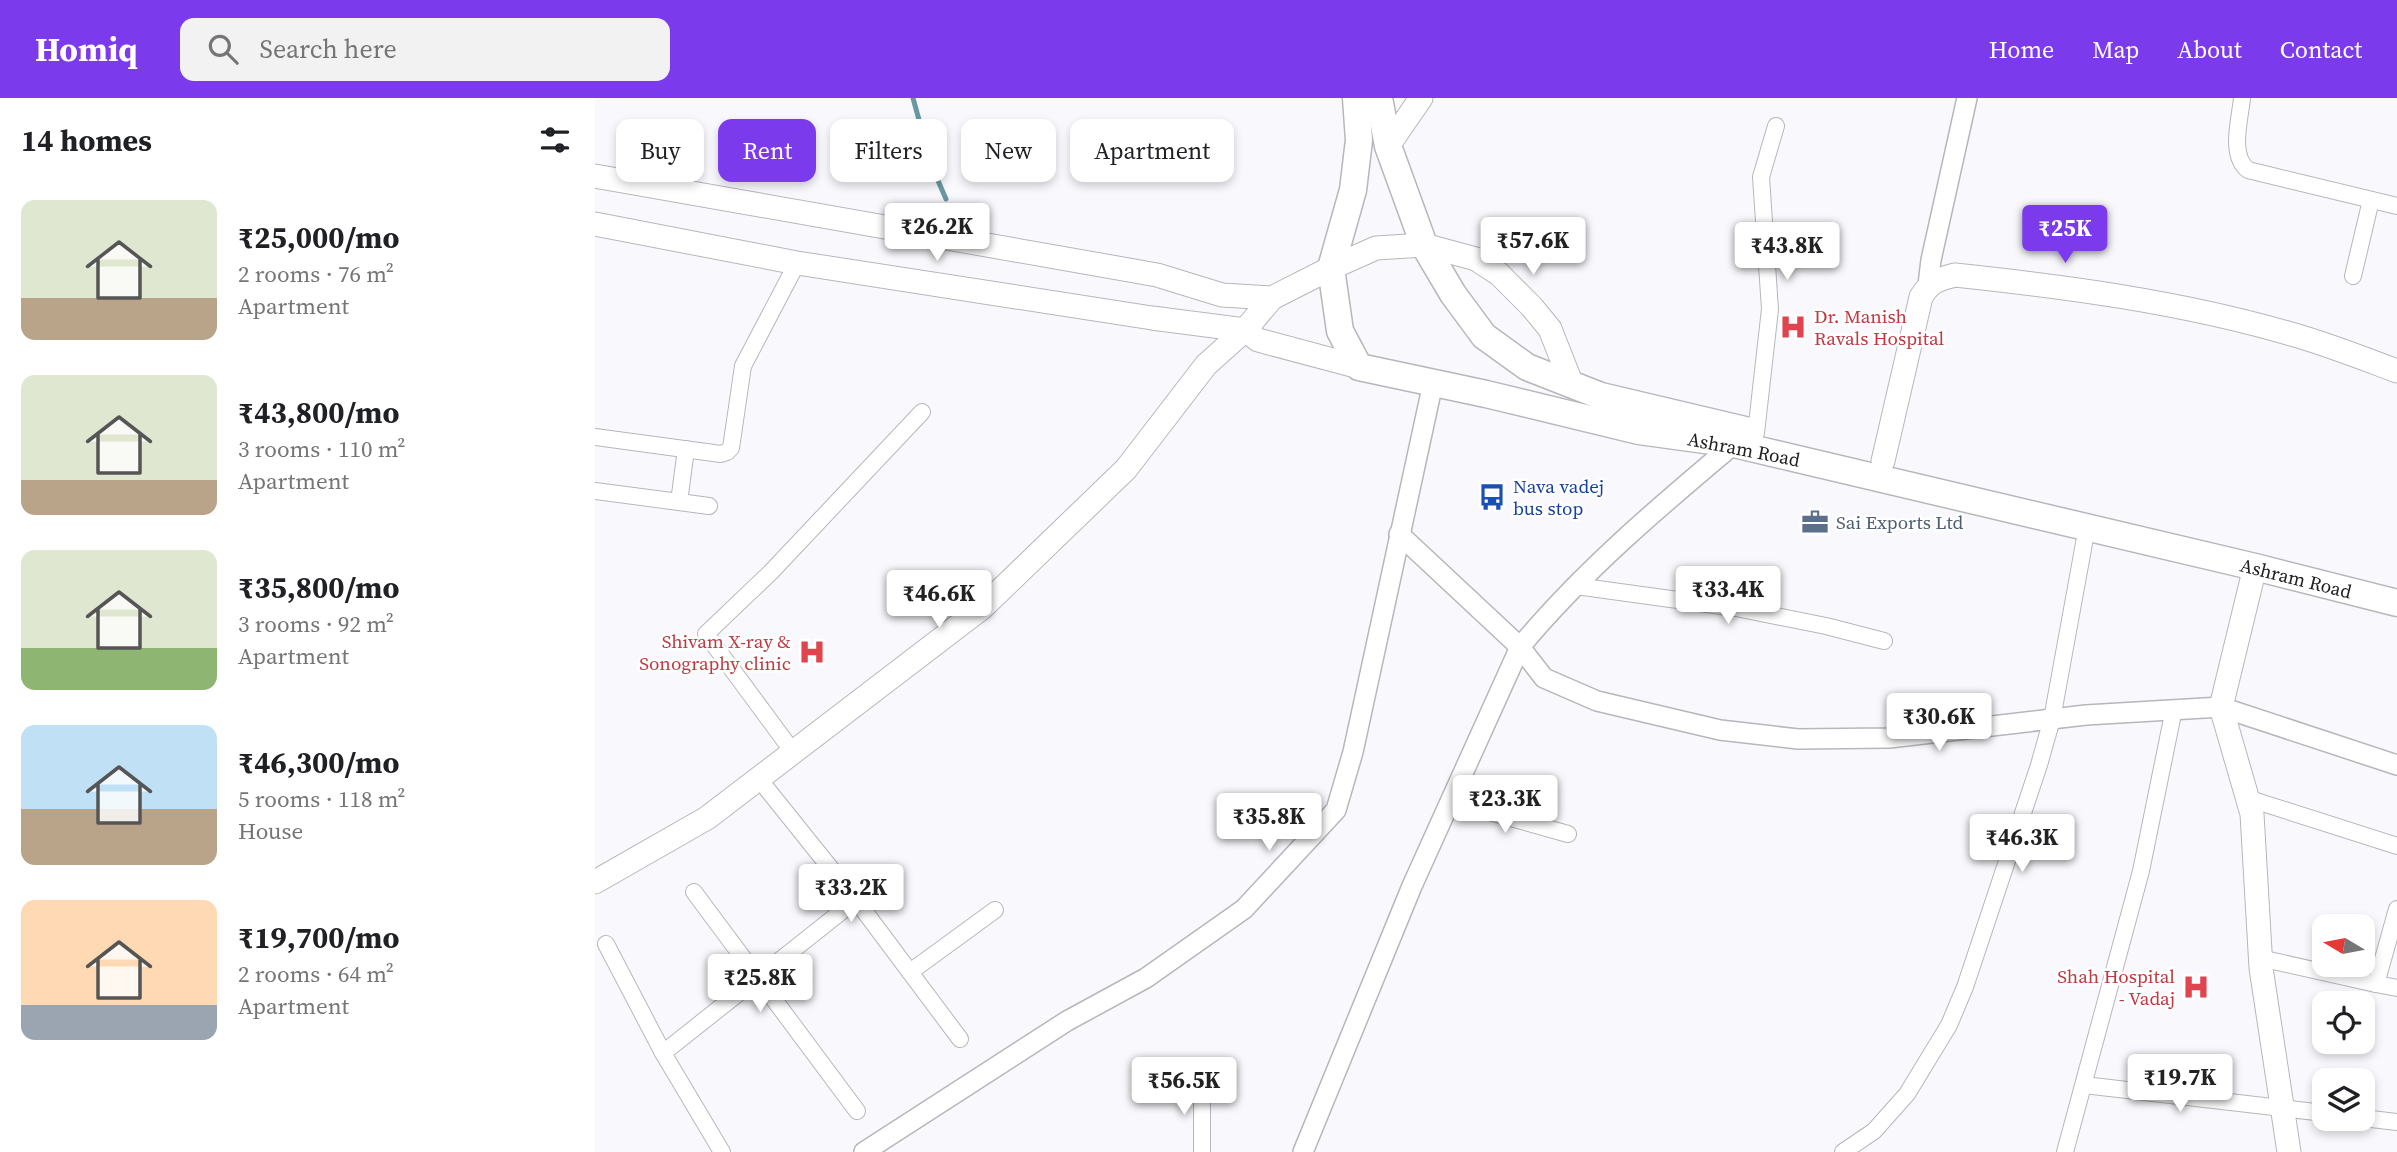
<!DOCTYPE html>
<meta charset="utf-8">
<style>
:root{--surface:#fff;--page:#f2f2f2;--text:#202124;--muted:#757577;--accent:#7c3aed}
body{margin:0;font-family:"Source Serif 4",serif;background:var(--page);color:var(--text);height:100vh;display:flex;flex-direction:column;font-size:26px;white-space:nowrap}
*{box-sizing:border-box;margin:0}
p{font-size:23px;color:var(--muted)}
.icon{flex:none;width:38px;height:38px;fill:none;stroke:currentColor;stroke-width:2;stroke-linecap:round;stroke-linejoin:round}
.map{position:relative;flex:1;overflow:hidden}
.details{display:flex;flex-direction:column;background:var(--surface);width:595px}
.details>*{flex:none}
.guide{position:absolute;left:21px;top:21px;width:665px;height:63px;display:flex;gap:14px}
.needle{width:46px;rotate:280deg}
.buttons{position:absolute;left:1717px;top:816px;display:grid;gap:14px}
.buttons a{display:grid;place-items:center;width:63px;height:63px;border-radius:14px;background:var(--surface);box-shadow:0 4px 10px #0003;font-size:35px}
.price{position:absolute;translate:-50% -60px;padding:0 16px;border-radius:7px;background:#fff;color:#222;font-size:23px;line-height:46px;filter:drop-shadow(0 2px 4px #0008)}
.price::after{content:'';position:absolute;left:50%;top:42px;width:21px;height:16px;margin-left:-10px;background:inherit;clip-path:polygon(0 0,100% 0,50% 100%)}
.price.on{background:var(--accent);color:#fff}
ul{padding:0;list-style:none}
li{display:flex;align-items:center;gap:21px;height:175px;padding:0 21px}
li span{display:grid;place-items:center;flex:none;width:196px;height:140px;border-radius:14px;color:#555}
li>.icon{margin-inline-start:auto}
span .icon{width:84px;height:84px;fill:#fffc;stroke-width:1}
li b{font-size:30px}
h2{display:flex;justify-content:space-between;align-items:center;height:84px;padding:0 21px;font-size:30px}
.pill{padding:0 24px;border-radius:14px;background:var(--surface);box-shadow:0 4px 10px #0003;font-size:24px;line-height:63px}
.pill.on{background:var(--accent);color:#fff}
header{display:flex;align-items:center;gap:42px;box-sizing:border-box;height:98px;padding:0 35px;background:var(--accent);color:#fff}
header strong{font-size:33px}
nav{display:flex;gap:38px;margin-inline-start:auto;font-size:24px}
.search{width:490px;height:63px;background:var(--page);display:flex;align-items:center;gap:18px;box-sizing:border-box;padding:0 24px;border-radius:14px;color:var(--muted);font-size:26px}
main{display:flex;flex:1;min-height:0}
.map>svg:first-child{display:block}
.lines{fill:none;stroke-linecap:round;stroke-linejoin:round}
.stream{stroke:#6998a3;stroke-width:5}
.minor-casing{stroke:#b6b7bb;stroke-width:18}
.tertiary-casing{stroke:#b6b7bb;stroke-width:22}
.secondary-casing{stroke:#b6b7bb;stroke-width:25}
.primary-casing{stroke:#b6b7bb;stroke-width:29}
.minor{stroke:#fff;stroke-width:16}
.tertiary{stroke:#fff;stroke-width:19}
.secondary{stroke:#fff;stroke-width:23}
.primary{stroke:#fff;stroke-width:26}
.labels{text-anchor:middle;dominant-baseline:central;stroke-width:5;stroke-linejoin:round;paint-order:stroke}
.health-label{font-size:19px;fill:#be3a42;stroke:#fff;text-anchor:end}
.street-label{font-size:19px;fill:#202021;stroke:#fff}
.transit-label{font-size:19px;fill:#164399;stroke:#fff;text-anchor:start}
.service-label{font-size:19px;fill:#4e5e75;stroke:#fff;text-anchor:start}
</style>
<header>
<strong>Homiq</strong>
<div class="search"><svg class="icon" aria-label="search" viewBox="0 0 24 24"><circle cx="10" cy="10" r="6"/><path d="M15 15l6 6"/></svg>Search here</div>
<nav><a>Home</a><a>Map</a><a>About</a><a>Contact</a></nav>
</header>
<main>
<section class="details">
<h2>14 homes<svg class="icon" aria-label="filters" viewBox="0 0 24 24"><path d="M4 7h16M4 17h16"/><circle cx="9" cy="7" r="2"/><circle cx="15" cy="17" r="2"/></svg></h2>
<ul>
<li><span style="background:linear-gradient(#dfe7d0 70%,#b9a48a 0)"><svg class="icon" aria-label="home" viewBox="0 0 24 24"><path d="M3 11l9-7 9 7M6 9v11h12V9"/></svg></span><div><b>₹25,000/mo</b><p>2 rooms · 76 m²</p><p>Apartment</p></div></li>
<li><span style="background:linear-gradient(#dfe7d0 75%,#b9a48a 0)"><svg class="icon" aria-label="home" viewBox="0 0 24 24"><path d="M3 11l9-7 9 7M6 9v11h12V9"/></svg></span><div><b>₹43,800/mo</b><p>3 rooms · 110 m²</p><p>Apartment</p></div></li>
<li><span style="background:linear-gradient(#dfe7d0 70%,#8fb573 0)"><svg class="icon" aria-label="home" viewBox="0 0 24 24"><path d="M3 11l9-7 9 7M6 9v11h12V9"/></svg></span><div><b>₹35,800/mo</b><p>3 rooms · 92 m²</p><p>Apartment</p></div></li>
<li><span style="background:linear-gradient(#bfe0f5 60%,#b9a48a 0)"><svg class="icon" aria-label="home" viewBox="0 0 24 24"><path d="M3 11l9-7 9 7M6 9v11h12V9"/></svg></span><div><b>₹46,300/mo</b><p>5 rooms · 118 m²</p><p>House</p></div></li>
<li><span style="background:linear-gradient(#ffd9b3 75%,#9aa5b1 0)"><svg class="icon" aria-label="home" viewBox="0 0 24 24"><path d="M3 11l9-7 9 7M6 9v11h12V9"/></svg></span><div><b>₹19,700/mo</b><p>2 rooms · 64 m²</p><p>Apartment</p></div></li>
</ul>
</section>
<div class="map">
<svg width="1802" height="1054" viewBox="0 0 1802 1054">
<rect width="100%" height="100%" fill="#f9f9fd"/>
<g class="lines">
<polyline class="stream" points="318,0 337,69 351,101"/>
<defs>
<g id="minor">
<path d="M1647 0C1645 22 1634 57 1653 72L1802 108"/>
<polyline points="1758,178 1776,102"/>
<polyline points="1161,335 1175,211 1166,79 1181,28"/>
<polyline points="0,339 126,356 132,354 136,350 148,268 202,165"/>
<polyline points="0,393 84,404 91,351"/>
<polyline points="84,404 114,408"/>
<polyline points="981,488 1141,510 1231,528 1289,543"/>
<polyline points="198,654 111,536 176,474 327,314"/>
<polyline points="172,691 261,802 365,941"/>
<polyline points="1652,700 1802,748"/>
<polyline points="855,703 973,736"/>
<polyline points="99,794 262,1013"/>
<polyline points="11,846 68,955"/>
<polyline points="1665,860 1781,886 1802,811"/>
<polyline points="315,874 400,812"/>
<polyline points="1781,886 1802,890"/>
<polyline points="1489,987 1729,1015"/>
<polyline points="1768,1020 1802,1024"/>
<polyline points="127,1054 68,955 261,802"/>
<polyline points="607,1054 607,985"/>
<polyline points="1248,1054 1279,1033 1312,996 1354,927 1370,889 1444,667 1457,621 1492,429"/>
<polyline points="1470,1054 1546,773 1579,611"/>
</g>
<g id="tertiary">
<polyline points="1333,187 1336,162 1372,0"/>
<polyline points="804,436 925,549 949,580 1002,603 1125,632 1203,641 1294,640 1491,617 1626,609 1802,667"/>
<polyline points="269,1054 472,923 551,880 649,811 741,712 758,654 838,285"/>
<path d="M708 1054 817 788 925 549C988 473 1064 409 1139 346"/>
</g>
<g id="secondary">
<polyline points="793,48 826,0"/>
<polyline points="0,78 562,177 627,197 677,200"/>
<polyline points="0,126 202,165 557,220 650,232 663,242 764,269"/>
<path d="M1288 363 1326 199C1335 184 1343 181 1360 177 1473 189 1586 204 1696 236 1732 246 1767 260 1802 273"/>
<polyline points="1660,469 1626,609 1657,716 1666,870 1694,1054"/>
<polyline points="0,784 112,720 388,509 531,371 611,267 650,232 677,200 736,170 781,150 829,147 881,161 904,176 937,209 955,231 977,287"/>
</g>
<g id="primary">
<polyline points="761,0 764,42 758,92 736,170 745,233 764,269 891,296 1044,333 1139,346 1660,469 1802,505"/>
<polyline points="784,0 793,48 829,147 858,196 889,238 932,269 1006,298 1154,333"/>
</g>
</defs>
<use href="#minor" class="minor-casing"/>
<use href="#tertiary" class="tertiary-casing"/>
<use href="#secondary" class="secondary-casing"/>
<use href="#primary" class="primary-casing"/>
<use href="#minor" class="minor"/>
<use href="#tertiary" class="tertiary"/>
<use href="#secondary" class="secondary"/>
<use href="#primary" class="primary"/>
</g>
<defs>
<symbol id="hospital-bare" viewBox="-9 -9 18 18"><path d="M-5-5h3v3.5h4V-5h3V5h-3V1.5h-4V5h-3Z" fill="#e0444e" stroke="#fff" stroke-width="2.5" paint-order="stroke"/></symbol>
<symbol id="bus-bare" viewBox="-9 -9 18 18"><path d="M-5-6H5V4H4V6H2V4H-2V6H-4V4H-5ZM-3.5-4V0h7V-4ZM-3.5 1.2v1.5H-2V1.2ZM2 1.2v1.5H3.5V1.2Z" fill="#1a4fb4" stroke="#fff" stroke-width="2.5" paint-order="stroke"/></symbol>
<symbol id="office-bare" viewBox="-9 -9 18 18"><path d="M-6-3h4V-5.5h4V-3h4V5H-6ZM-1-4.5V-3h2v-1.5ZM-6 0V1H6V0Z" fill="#5c6f8a" stroke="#fff" stroke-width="2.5" paint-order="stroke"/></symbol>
</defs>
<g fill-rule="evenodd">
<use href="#hospital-bare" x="1179" y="210" width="38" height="38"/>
<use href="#bus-bare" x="878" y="380" width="38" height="38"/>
<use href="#office-bare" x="1201" y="405" width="38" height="38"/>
<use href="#hospital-bare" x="198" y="535" width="38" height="38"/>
<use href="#hospital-bare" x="1582" y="870" width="38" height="38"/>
</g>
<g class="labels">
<g class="health-label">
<text x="1219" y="218" text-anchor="start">Dr. Manish<tspan x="1219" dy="22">Ravals Hospital</tspan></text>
<text x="196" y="543">Shivam X-ray &amp;<tspan x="196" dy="22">Sonography clinic</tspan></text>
<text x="1580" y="878">Shah Hospital<tspan x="1580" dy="22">- Vadaj</tspan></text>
</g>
<g class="street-label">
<text transform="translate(1149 351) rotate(11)">Ashram Road</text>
<text transform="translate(1701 480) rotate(14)">Ashram Road</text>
</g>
<g class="transit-label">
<text x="918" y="388">Nava vadej<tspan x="918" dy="22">bus stop</tspan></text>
</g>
<g class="service-label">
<text x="1241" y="424">Sai Exports Ltd</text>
</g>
</g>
</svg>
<div class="buttons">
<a><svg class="needle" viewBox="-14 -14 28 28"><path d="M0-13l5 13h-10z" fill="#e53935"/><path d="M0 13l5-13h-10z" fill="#757577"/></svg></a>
<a><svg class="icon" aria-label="locate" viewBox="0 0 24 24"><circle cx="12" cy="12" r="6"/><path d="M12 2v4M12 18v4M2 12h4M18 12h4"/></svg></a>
<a><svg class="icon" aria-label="layers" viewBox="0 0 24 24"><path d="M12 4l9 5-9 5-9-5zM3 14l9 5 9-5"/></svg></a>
</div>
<b class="price" style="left:342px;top:165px">₹26.2K</b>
<b class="price on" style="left:1470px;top:167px">₹25K</b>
<b class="price" style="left:938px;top:179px">₹57.6K</b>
<b class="price" style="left:1192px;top:184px">₹43.8K</b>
<b class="price" style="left:1133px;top:528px">₹33.4K</b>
<b class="price" style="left:344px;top:532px">₹46.6K</b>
<b class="price" style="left:1344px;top:655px">₹30.6K</b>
<b class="price" style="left:910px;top:737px">₹23.3K</b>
<b class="price" style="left:674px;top:755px">₹35.8K</b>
<b class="price" style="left:1427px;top:776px">₹46.3K</b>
<b class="price" style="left:256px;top:826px">₹33.2K</b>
<b class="price" style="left:165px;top:916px">₹25.8K</b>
<b class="price" style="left:1585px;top:1016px">₹19.7K</b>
<b class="price" style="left:589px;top:1019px">₹56.5K</b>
<div class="guide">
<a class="pill">Buy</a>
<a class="pill on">Rent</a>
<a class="pill">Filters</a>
<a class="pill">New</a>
<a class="pill">Apartment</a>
</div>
</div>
</main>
